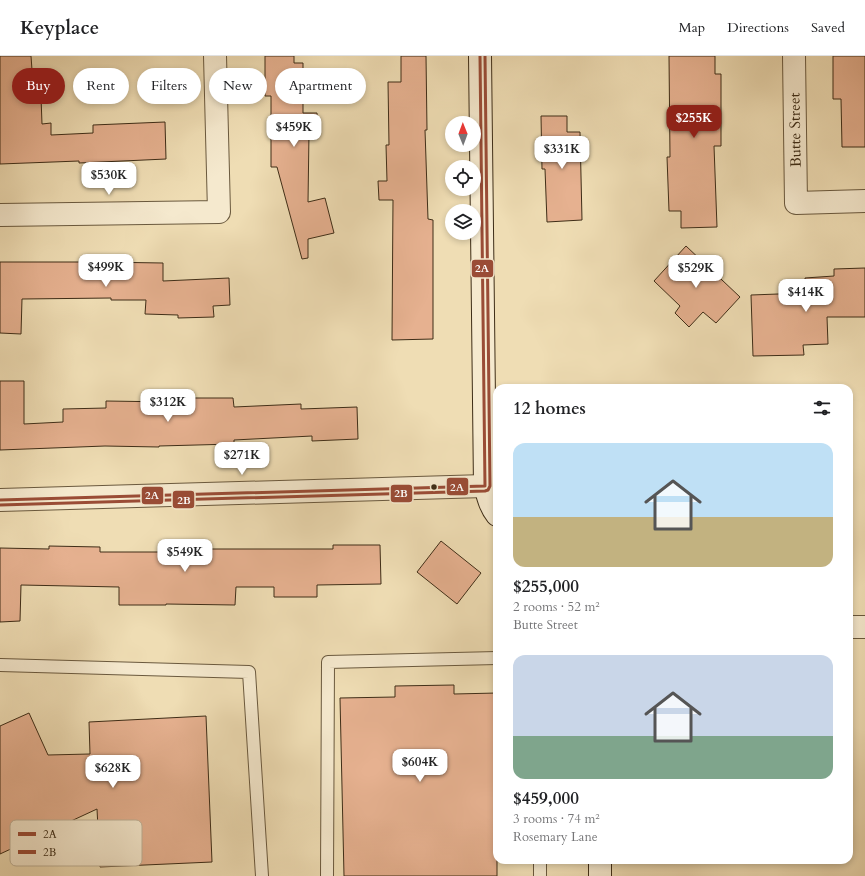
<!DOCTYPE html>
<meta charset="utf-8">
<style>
:root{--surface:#fff;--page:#f6f6f6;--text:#202124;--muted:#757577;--line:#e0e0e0;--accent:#8f2418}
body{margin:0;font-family:Cardo,serif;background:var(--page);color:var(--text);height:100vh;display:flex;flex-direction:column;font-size:15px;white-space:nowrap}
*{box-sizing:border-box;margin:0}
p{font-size:13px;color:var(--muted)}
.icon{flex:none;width:22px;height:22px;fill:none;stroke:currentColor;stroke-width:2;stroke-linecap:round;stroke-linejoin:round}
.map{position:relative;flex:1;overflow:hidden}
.details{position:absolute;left:493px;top:328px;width:360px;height:480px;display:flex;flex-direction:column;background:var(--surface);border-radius:12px;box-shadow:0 2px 6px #0003}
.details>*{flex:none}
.top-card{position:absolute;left:12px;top:12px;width:380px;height:36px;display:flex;gap:8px}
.needle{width:26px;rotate:359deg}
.controls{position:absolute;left:445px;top:60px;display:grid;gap:8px}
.controls a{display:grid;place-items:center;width:36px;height:36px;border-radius:50%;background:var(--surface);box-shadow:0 2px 6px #0003;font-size:20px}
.price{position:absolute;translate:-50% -34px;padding:0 9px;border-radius:8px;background:#fff;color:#222;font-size:13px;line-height:26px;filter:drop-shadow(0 1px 2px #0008)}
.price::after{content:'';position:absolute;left:50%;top:24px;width:12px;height:9px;margin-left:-6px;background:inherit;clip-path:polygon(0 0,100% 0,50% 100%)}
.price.selected{background:var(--accent);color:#fff}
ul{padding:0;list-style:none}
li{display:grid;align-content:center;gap:8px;height:212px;padding:0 20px}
li span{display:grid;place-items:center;height:124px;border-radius:12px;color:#555}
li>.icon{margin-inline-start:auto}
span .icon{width:72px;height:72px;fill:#fffc;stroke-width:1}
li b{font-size:17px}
h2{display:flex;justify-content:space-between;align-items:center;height:48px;padding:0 20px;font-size:17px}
.tag{padding:0 14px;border-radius:18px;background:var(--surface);box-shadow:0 2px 6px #0003;font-size:14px;line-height:36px}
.tag.selected{background:var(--accent);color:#fff}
header{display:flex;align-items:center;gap:24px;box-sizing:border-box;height:56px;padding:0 20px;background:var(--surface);border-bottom:1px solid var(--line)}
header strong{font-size:19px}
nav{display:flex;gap:22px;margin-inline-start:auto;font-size:14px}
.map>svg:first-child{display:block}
.building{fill:#e6b190;stroke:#3e2d17}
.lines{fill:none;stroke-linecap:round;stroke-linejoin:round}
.lane-casing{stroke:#6a593e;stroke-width:14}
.street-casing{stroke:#6a593e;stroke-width:24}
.secondary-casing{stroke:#3e2d17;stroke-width:24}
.lane{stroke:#f5e9ce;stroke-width:12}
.street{stroke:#f5e9ce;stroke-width:22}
.secondary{stroke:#f5e9ce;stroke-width:22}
.bus-1-casing{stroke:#f5e9ce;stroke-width:6}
.bus-2-casing{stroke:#f5e9ce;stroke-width:6}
.bus-1{stroke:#9a4c36;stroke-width:3}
.bus-2{stroke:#9a4c36;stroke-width:3}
.bus-dot{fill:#3e2d17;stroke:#f5e9ce;stroke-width:1.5}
.labels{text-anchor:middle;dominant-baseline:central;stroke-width:4;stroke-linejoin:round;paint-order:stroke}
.street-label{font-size:15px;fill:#3e2d17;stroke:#f5e9ce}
.key{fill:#f5e9ce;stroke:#beb197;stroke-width:1}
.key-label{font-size:11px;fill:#3e2d17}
.line-badge{stroke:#f5e9ce;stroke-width:1.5}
.badge-label{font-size:11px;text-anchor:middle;font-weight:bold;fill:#fff}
</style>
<header>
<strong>Keyplace</strong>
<nav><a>Map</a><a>Directions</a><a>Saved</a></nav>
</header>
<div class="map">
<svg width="865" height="820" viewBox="0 0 865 820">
<rect width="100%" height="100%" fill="#efddb4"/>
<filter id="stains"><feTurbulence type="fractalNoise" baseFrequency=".005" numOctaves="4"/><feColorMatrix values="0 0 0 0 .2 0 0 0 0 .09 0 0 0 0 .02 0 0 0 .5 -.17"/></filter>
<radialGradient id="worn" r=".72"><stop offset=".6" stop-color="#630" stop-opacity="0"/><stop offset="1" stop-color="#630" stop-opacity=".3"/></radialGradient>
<g class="building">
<polygon points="0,0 31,0 32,14 40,14 42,68 51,67 51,79 93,77 93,69 165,66 166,103 79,107 79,105 0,108"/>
<polygon points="265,0 294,0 294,7 303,7 303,57 317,57 317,76 309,77 308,146 325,142 334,177 308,183 308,202 302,203 277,111 271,111 271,40 265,40"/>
<polygon points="401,0 426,0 427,74 425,74 428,163 433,164 433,283 392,284 393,144 379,144 378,125 387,125 386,89 389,89 388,26 401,26"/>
<polygon points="669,0 715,0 715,18 721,18 721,90 714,90 717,171 681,172 681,155 669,155 667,101 670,101"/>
<polygon points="833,0 865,0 865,91 842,91 841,43 833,43"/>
<polygon points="541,60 567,60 567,76 580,76 582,164 547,166 545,113 542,113"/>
<polygon points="686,190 740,241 716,267 703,256 689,271 675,257 680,250 654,225"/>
<polygon points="0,206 98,206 163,207 163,225 229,222 230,249 213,250 214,261 178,262 178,259 145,258 146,244 111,244 111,242 22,243 21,278 0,277"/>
<polygon points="865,212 865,261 827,261 828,288 803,289 804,299 753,300 751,239 806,237 805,222 834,220 834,213"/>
<polygon points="0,325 24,325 24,368 63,366 63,353 106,352 106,345 172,346 172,342 233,342 234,351 301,348 301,353 357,351 358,383 312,385 312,380 234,384 234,388 159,390 159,391 105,390 0,394"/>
<polygon points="441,485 481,517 457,548 417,516"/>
<polygon points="333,489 380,489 381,528 317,529 317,541 274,541 274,531 236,531 235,549 166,548 166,549 119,549 119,531 21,529 20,565 0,566 0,492 49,493 49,490 100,491 100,496 200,496 200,493 333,493"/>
<polygon points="454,629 454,638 497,637 497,820 344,820 340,642 395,641 395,630"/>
<polygon points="29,657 48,699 90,698 89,666 206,660 212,806 100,811 97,753 0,798 0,670"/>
</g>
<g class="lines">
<defs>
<g id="lane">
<polyline points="0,609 249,616 262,820"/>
<polyline points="540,804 540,820"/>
<polyline points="327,820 328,606 497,602"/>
</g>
<g id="street">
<polyline points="794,0 796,147 865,145"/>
<polyline points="0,159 219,156 215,0"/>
<polyline points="0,444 485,430"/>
<polyline points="849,571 865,571"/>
</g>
<g id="secondary">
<path d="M480 0 485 430C488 441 490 450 497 459"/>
<polyline points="600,804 600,820"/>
</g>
</defs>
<use href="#lane" class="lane-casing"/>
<use href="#street" class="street-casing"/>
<use href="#secondary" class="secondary-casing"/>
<use href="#lane" class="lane"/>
<use href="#street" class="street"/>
<use href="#secondary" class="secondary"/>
<defs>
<polyline id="bus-1" points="0,444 485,430 480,0"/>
<polyline id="bus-2" points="0,449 485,435 488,434 490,430 485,0"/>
</defs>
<use href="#bus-1" class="bus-1-casing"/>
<use href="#bus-2" class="bus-2-casing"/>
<use href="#bus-1" class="bus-1"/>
<use href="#bus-2" class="bus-2"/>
</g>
<circle class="bus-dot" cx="434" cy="431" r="3.5"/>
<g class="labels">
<g class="street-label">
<text transform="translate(795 74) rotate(-91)">Butte Street</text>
</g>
</g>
<rect x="10" y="764" width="132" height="46" rx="6" class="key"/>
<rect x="18" y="776" width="18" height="4" fill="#9a4c36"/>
<rect x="18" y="794" width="18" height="4" fill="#9a4c36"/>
<g class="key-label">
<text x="43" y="782">2A</text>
<text x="43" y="800">2B</text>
</g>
<g class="line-badge">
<rect x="471" y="203" width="23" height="19" rx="4" fill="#9a4c36"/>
<rect x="446" y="421" width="23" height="19" rx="4" fill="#9a4c36"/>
<rect x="390" y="428" width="23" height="19" rx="4" fill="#9a4c36"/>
<rect x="141" y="430" width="23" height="19" rx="4" fill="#9a4c36"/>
<rect x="172" y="434" width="23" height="19" rx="4" fill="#9a4c36"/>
</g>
<g class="badge-label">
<text x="482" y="216">2A</text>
<text x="457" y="435">2A</text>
<text x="401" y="441">2B</text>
<text x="152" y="443">2A</text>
<text x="184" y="448">2B</text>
</g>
<rect width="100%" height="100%" filter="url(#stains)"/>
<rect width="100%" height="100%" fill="url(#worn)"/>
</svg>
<div class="controls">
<a><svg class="needle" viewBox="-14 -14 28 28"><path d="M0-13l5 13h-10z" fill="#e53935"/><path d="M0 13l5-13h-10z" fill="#757577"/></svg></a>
<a><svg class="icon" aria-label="locate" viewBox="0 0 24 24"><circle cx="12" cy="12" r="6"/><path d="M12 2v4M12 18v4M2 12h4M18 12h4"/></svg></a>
<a><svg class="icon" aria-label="layers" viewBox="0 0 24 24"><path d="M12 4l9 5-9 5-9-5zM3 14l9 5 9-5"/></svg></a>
</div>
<b class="price selected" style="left:694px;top:83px">$255K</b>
<b class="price" style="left:294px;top:92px">$459K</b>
<b class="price" style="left:562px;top:114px">$331K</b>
<b class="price" style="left:109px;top:140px">$530K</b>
<b class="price" style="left:106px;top:232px">$499K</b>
<b class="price" style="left:696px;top:233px">$529K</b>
<b class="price" style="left:806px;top:257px">$414K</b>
<b class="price" style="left:168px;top:367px">$312K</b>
<b class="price" style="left:242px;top:420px">$271K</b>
<b class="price" style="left:185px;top:517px">$549K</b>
<b class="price" style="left:420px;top:727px">$604K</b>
<b class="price" style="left:113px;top:733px">$628K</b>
<div class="top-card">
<a class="tag selected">Buy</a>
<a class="tag">Rent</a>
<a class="tag">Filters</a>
<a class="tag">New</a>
<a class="tag">Apartment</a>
</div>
<section class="details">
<h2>12 homes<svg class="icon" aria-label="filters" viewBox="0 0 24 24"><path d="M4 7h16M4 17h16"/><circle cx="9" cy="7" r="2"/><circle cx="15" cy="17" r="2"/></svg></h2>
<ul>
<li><span style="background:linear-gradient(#bfe0f5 60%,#c2b280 0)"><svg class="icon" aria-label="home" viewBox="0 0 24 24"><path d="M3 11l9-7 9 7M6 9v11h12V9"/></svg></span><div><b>$255,000</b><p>2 rooms · 52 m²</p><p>Butte Street</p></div></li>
<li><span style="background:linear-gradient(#c9d6e8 65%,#7fa58c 0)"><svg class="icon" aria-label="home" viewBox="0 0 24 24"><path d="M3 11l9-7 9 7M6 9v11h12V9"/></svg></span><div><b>$459,000</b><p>3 rooms · 74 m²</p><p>Rosemary Lane</p></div></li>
</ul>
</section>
</div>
